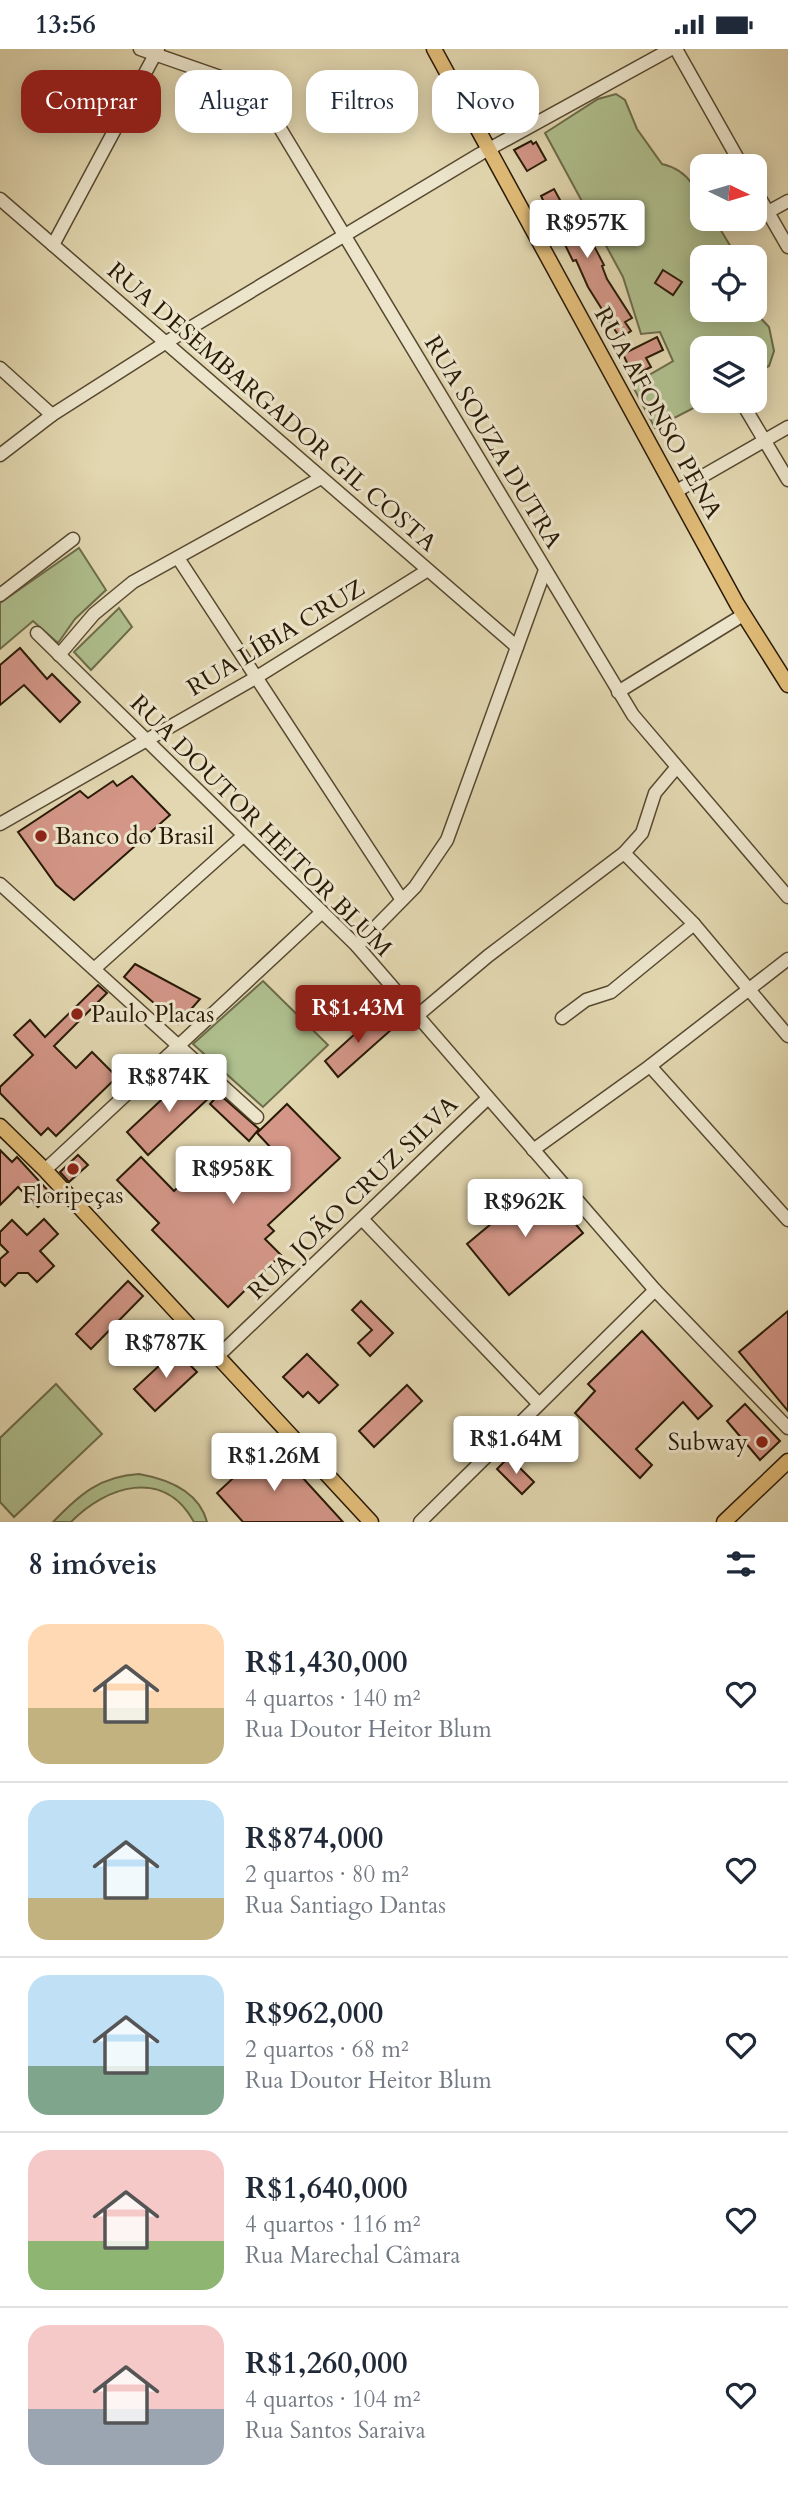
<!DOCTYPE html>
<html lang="pt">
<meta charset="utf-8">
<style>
:root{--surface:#fff;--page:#f2f2f3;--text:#1f2937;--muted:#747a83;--line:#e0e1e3;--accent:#8f2418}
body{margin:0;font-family:Cardo,serif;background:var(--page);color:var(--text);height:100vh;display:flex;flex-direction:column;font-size:26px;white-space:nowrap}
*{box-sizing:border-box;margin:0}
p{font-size:23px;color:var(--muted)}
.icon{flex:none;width:38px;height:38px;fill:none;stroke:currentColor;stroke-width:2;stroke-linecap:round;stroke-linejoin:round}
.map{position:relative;height:1473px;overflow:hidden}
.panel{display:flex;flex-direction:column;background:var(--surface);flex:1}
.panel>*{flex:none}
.top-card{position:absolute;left:21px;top:21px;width:747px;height:63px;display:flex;gap:14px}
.needle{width:46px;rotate:95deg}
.controls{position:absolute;left:690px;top:105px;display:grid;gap:14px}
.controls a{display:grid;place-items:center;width:77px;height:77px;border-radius:14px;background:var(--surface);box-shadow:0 4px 18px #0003;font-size:35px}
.price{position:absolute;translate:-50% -60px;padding:0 16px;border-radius:7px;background:#fff;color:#222;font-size:23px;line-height:46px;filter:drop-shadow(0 2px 4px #0008)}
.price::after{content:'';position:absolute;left:50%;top:42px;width:21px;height:16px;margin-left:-10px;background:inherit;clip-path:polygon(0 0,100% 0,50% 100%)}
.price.on{background:var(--accent);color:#fff}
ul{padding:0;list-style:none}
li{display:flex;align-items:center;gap:21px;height:175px;padding:0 28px}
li+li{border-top:2px solid var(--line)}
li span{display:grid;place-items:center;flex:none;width:196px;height:140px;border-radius:21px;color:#555}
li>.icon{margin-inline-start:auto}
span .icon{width:84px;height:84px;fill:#fffc;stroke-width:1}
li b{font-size:30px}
h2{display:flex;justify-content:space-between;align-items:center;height:84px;padding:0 28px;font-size:30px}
.pill{padding:0 24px;border-radius:21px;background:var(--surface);box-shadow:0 4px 18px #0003;font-size:24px;line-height:63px}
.pill.on{background:var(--accent);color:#fff}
.status{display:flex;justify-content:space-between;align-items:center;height:49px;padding:0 35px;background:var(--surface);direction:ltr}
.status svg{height:19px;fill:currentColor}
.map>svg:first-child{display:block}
.green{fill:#afbf8e;stroke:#6c6c4a;stroke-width:2}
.building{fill:#d39687;stroke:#291a06;stroke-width:2}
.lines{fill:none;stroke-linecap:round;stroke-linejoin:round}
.minor-casing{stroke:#574930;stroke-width:15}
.major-casing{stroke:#291a06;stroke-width:17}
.minor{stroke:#ece5cc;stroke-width:12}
.major{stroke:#e1bc78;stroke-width:14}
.poi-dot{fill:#8f2418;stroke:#ece5cc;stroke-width:2.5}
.labels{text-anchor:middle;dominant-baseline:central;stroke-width:6;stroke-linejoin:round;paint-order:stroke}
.street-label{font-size:24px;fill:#291a06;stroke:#ece5cc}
.poi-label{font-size:24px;fill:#291a06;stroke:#ece5cc;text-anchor:start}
</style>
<div class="status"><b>13:56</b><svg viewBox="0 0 49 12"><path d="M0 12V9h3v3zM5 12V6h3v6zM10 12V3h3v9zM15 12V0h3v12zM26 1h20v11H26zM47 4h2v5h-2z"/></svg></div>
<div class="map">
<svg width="788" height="1473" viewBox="0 0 788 1473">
<rect width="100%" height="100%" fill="#e2d7b0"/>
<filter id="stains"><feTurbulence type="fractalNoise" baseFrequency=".00286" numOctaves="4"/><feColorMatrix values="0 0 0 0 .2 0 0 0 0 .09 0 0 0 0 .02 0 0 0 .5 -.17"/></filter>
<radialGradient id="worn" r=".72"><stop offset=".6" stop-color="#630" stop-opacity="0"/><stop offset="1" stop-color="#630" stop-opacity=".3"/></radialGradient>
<g class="green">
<path d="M616 45 625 51 637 80 662 115C689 121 702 144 702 170H714L737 208H702V261H753L769 278 774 302 769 317 754 325V299H702V352H707L655 379 632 336 673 312 660 283 641 285 623 228 545 84 598 50Z"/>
<polygon points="79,499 106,541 75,570 58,594 33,572 0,600 0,554"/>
<polygon points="119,559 132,578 91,621 74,603"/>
<polygon points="263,932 328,996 263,1058 193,995"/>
<polygon points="56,1335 102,1385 14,1468 0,1453 0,1389"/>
<path d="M139 1425C167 1430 199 1442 207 1473H194C164 1418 106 1437 71 1473H53C79 1446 100 1427 139 1425Z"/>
</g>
<g class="building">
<polygon points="531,92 533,95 536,93 546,111 527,122 514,101"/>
<polygon points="554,140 566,162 580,155 590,175 584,178 604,216 602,217 607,230 632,269 625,273 631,282 620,289 588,238 576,211 573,212 541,147"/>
<polygon points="663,221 682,233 673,246 655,234"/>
<polygon points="657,288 663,301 646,309 651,318 633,327 623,305"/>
<polygon points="20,599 47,630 52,625 80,653 60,673 24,636 0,656 0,616"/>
<polygon points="132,727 170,766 74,851 56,836 18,783 80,742 88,749 113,732 117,737"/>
<polygon points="135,915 200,950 178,975 124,928"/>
<polygon points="98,936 107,944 54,997 76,1019 92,1003 117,1028 56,1087 48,1079 41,1086 0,1044 0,1038 33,1006 14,986 30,971 45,988"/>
<polygon points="378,964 392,980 338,1028 325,1012"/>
<polygon points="190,1024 211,1047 148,1106 127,1083"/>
<polygon points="219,1045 259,1080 249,1092 210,1055"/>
<polygon points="287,1055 340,1109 268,1176 274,1182 265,1190 281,1206 228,1258 152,1181 159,1174 117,1131 141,1108 174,1142 204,1113 233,1143 274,1102 257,1084"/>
<polygon points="0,1101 12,1113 17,1108 51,1145 38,1158 18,1138 0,1156"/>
<polygon points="78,1106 88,1116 69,1133 60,1123"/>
<polygon points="541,1133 583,1184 509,1246 467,1195"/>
<polygon points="44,1170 58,1185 40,1202 54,1217 37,1233 28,1224 18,1224 5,1237 0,1232 0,1210 8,1203 0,1195 0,1183 12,1171 27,1186"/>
<polygon points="128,1232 143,1247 91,1300 76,1285"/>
<polygon points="361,1252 393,1284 370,1307 358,1294 372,1281 352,1261"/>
<polygon points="788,1262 788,1362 739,1303"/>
<polygon points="642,1282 712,1357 698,1370 683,1353 636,1400 652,1416 640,1429 575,1364 595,1342 588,1335"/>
<polygon points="176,1301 193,1313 190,1316 197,1323 155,1362 134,1340"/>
<polygon points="307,1305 338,1336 319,1354 308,1343 303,1348 283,1328"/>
<polygon points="407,1336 422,1352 374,1398 359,1382"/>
<polygon points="745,1355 780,1392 760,1411 727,1372"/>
<polygon points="271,1394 343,1473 243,1473 217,1444"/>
<polygon points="509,1408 534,1433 522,1445 497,1420"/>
</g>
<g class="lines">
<defs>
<g id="minor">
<polyline points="140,0 252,39 260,46 633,666 788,848"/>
<polyline points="676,0 742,117"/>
<polyline points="754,139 788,198"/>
<polyline points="0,150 517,598"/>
<polyline points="768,163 788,152"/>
<polyline points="53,196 158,0"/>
<polyline points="0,319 52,366"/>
<polyline points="741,352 788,431"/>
<polyline points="0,406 52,366 165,294 480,105 671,0"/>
<polyline points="675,443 788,378"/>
<polyline points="178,509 402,851"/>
<polyline points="0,546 73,490"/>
<polyline points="37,584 357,897 655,1241 788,1379"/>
<polyline points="59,606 94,565 133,533 321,429"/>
<polyline points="618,643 743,566"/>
<polyline points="0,775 257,628 428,521"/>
<polyline points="624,804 694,875 788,987"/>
<polyline points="0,835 257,1068"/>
<polyline points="357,897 415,838 447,791 545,521"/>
<polyline points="94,920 243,787"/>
<polyline points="418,966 488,907 624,804 642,784 655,744 676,719"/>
<polyline points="562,969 586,951 611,943 694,875"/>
<polyline points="650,1017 788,1171"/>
<polyline points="533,1101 650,1017 788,910"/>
<polyline points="45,1121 322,863"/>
<polyline points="362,1170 539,1355"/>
<polyline points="217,1308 488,1049"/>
<polyline points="420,1473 655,1241"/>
</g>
<g id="major">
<polyline points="434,0 737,555 788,636"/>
<polyline points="0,1077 45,1121 371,1473"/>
<polyline points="724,1473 788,1412"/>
</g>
</defs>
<use href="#minor" class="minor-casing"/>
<use href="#major" class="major-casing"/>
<use href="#minor" class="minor"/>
<use href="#major" class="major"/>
</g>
<g class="poi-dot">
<circle cx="41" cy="787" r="7"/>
<circle cx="77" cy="965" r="7"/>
<circle cx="73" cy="1120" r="7"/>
<circle cx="762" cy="1393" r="7"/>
</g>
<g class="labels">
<g class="street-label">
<text transform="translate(272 358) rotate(41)">RUA DESEMBARGADOR GIL COSTA</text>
<text transform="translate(658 364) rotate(61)">RUA AFONSO PENA</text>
<text transform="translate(493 393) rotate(59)">RUA SOUZA DUTRA</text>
<text transform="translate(276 589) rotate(-31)">RUA LÍBIA CRUZ</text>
<text transform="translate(261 777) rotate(45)">RUA DOUTOR HEITOR BLUM</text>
<text transform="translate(353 1149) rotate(-44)">RUA JOÃO CRUZ SILVA</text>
</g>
<g class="poi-label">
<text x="55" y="787">Banco do Brasil</text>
<text x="91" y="965">Paulo Placas</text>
<text x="73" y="1146" text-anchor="middle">Floripeças</text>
<text x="748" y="1393" text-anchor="end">Subway</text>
</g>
</g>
<rect width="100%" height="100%" filter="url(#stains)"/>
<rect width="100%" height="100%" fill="url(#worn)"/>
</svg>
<div class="controls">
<a><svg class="needle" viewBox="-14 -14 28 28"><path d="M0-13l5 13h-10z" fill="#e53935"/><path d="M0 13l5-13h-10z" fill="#747a83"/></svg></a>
<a><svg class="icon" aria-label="locate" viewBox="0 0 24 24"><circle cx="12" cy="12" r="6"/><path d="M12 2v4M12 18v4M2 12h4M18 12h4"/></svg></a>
<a><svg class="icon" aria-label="layers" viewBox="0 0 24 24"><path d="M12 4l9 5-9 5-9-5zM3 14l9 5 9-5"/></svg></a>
</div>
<b class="price" style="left:587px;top:211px">R$957K</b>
<b class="price on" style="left:358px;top:996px">R$1.43M</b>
<b class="price" style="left:169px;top:1065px">R$874K</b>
<b class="price" style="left:233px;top:1157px">R$958K</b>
<b class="price" style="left:525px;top:1190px">R$962K</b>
<b class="price" style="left:166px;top:1331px">R$787K</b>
<b class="price" style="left:516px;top:1427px">R$1.64M</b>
<b class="price" style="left:274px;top:1444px">R$1.26M</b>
<div class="top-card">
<a class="pill on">Comprar</a>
<a class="pill">Alugar</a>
<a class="pill">Filtros</a>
<a class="pill">Novo</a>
</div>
</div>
<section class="panel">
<h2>8 imóveis<svg class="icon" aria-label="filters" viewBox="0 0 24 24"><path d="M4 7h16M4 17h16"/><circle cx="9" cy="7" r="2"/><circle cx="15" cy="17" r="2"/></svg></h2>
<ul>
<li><span style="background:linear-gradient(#ffd9b3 60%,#c2b280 0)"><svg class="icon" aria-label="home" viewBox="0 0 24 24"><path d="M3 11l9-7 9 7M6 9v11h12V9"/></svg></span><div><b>R$1,430,000</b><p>4 quartos · 140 m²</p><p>Rua Doutor Heitor Blum</p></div><svg class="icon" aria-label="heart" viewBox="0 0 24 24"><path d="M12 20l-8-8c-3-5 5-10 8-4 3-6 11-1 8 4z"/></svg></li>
<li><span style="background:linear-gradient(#bfe0f5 70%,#c2b280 0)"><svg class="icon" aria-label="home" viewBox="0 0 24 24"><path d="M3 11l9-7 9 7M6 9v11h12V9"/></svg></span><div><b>R$874,000</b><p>2 quartos · 80 m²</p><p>Rua Santiago Dantas</p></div><svg class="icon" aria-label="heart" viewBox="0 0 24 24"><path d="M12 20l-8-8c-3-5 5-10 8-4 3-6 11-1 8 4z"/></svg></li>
<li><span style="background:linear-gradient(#bfe0f5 65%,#7fa58c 0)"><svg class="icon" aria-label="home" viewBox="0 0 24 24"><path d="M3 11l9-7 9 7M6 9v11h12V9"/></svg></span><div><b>R$962,000</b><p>2 quartos · 68 m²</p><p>Rua Doutor Heitor Blum</p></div><svg class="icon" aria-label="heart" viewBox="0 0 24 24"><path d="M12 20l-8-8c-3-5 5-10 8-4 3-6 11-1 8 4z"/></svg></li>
<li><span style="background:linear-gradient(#f6c9c9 65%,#8fb573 0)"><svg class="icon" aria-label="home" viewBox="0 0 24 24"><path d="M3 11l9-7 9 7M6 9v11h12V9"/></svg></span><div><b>R$1,640,000</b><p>4 quartos · 116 m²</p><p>Rua Marechal Câmara</p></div><svg class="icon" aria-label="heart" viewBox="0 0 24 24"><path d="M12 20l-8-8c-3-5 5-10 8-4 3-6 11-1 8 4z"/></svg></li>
<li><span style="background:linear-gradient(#f6c9c9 60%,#9aa5b1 0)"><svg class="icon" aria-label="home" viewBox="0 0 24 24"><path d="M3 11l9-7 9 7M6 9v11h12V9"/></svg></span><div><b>R$1,260,000</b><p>4 quartos · 104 m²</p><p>Rua Santos Saraiva</p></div><svg class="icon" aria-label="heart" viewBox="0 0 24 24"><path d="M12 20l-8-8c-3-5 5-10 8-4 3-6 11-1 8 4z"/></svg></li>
</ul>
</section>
